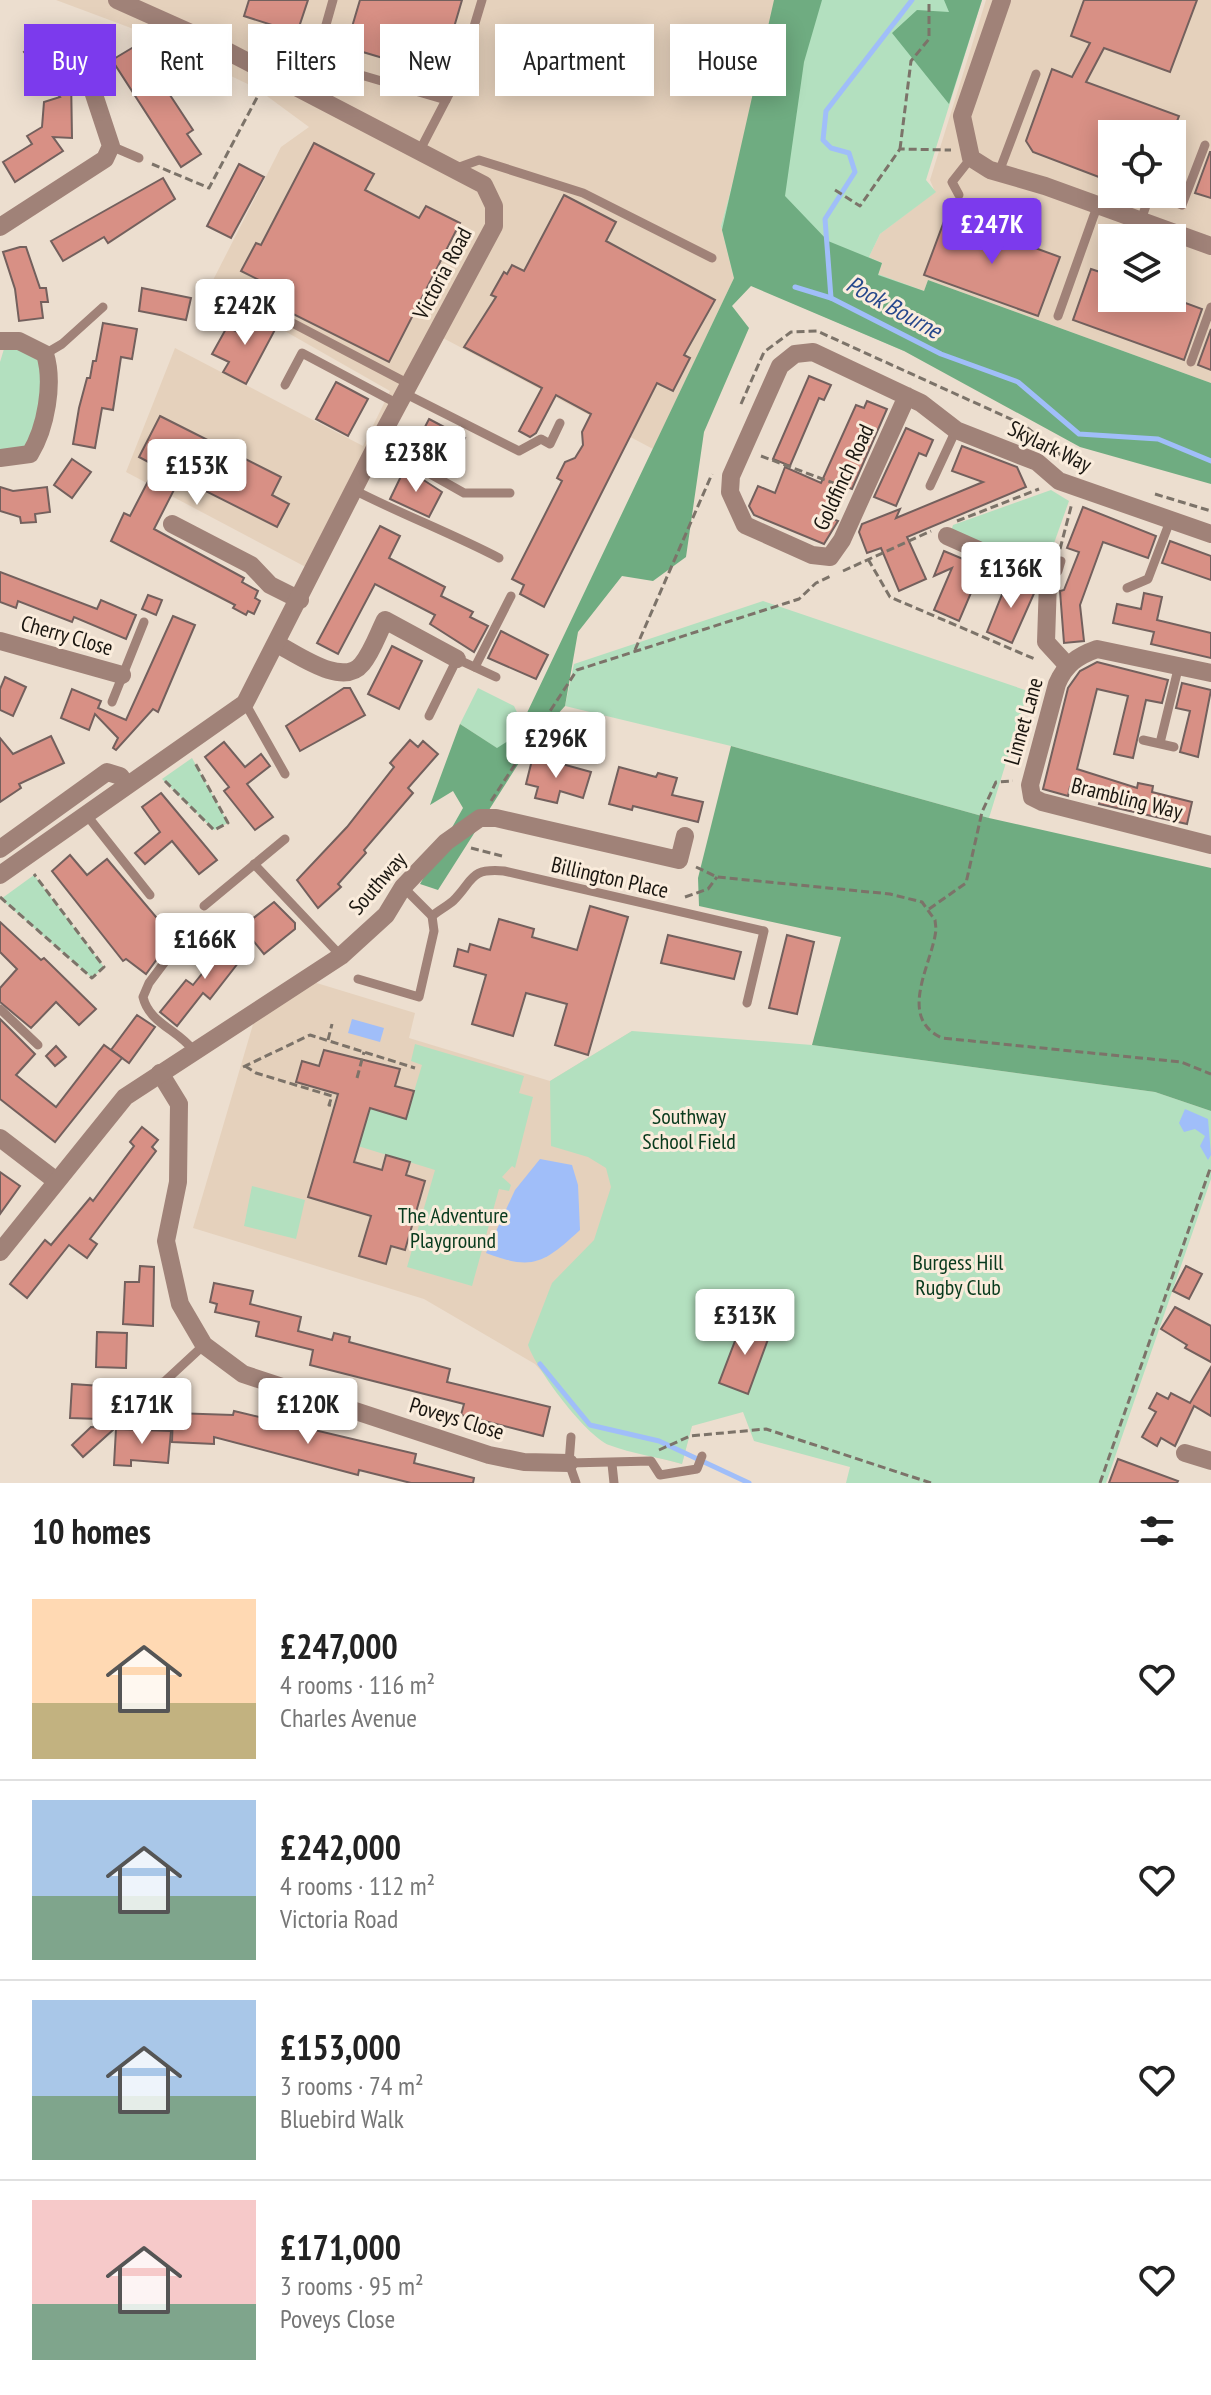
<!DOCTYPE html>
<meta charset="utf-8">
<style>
:root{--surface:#fff;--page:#f6f6f6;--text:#222;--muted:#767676;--line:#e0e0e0;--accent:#7c3aed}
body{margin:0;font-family:"PT Sans Narrow",sans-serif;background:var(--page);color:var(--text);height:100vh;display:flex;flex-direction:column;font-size:30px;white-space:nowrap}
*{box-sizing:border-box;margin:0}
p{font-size:26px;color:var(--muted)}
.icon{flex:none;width:44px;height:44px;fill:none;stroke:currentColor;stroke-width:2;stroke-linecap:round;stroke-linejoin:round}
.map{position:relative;height:1483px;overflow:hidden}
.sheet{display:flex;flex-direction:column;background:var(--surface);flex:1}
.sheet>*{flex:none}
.hud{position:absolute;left:24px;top:24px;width:800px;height:72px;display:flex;gap:16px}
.tools{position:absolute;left:1098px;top:120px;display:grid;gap:16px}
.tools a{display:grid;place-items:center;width:88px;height:88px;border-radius:0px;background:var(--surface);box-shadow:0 4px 20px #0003;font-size:40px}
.price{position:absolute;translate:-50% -68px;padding:0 18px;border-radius:8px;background:#fff;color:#222;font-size:26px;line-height:52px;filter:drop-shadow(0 2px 4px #0008)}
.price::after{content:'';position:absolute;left:50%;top:48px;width:24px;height:18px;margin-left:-12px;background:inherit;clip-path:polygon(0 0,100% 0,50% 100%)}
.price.on{background:var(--accent);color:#fff}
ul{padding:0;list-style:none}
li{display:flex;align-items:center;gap:24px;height:200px;padding:0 32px}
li+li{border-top:2px solid var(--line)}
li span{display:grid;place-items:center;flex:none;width:224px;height:160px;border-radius:0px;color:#555}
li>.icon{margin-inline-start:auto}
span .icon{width:96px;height:96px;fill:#fffc;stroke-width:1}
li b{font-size:34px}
h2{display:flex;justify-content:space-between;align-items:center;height:96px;padding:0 32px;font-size:34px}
.pill{padding:0 28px;border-radius:0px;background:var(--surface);box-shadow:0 4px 20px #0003;font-size:28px;line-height:72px}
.pill.on{background:var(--accent);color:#fff}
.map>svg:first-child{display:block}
.built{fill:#e5d1bc;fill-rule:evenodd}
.green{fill:#b3e0bf}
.forest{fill:#6fac81}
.water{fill:#a0bef9}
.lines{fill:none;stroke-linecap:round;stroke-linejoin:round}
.stream{stroke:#a0bef9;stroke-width:5}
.building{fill:#d89085;stroke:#73605d;stroke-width:2}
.path{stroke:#7c7369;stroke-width:3;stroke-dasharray:8 4;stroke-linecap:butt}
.service{stroke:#a08278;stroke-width:9}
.minor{stroke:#a08278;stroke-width:18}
.labels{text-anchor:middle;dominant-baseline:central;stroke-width:6;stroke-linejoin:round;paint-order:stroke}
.street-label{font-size:22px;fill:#1a1610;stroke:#faecdc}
.park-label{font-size:22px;fill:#083a1d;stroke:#faecdc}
.water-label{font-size:24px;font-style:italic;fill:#27488c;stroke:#faecdc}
</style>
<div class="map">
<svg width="1211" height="1483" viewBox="0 0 1211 1483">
<rect width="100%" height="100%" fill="#ecdecf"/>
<g class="built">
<polygon points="56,0 783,0 721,226 734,278 653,449 443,338 359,488 319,574 126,472 175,348 363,446 390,391 209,288 281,147 309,127 256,88 131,28"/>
<path d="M986 0H1211V383L928 280 924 291 877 274 882 263 869 257 880 234 935 192 930 180ZM1112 134H1172V194H1112ZM1112 238H1172V298H1112Z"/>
<polygon points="310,981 415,1013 409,1038 550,1081 632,1031 692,1425 682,1464 607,1444 535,1364 424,1299 193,1228 254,1021"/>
</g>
<g class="green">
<polygon points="783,0 982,0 926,180 936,192 880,234 869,257 882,263 878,274 924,291 904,351 734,278 721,226"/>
<path d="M18 347 38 360C45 384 37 426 25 448L0 451V362L4 349Z"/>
<polygon points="1051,490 1069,501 1047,563 1024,564 951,532 953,525"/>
<polygon points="763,601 1028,691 989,818 731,746 565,706 574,664"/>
<polygon points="478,688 514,706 522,723 516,736 498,749 460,724"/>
<polygon points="192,758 228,823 214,830 162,779"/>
<polygon points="34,875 104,967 92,978 1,899"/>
<path d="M632 1031 812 1045 1155 1092 1211 1111V1179L1106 1483H846L850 1467 754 1441 743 1412 692 1426 682 1464C658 1457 632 1454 609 1445 585 1435 536 1369 528 1345L552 1283 594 1240 611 1187 606 1168 588 1157 551 1146 550 1081Z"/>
<polygon points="415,1044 524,1076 519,1093 533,1097 515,1168 512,1166 502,1177 511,1185 509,1191 499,1189 472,1286 407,1267 435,1170 358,1146 370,1108 406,1118 422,1065 411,1061"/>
<polygon points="252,1186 305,1200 296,1239 244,1226"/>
</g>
<g class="forest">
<polygon points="774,0 822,0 804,62 785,196 828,241 882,263 878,275 924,291 928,280 1211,383 1211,484 1080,447 904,351 751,286 732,306 749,328 704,432 686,557 653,581 622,576 578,632 565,706 531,744 438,890 420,884 463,808 453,791 430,805 460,724 497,748 516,736 734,278 722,230"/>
<polygon points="944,0 982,0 949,104 892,33 917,10 949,12"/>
<polygon points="731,746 989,818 1211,868 1211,1111 1155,1092 812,1045 841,937 699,906 698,878"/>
</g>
<g class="water">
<polygon points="352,1019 384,1028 380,1042 348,1033"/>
<polygon points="1185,1109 1208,1119 1211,1155 1208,1160 1200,1146 1205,1136 1195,1129 1184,1132 1179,1123"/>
<path d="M540 1159 572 1165 578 1185 580 1230C544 1263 533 1271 486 1253L515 1190Z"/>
</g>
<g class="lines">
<g class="stream">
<polyline points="912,0 826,111 823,140 831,148 849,153 855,172 825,219 831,298 941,354 1018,382 1079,434 1158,439 1211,461"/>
<polyline points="795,287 831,298"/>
<polyline points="540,1364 590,1425 659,1441 749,1483"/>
</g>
</g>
<g class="building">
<polygon points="249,0 308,0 297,33 244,16"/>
<polygon points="360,0 462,0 440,75 346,47"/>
<polygon points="1084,0 1197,0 1170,72 1104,48 1086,82 1179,116 1172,134 1112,134 1112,182 1033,152 1026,141 1052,69 1072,77 1090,43 1071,36"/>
<polygon points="43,38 71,75 72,138 53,137 63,151 15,182 3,162 32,144 27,136 42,127 44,102 60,97 24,52"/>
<polygon points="137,45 193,130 187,134 201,154 181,167 112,60"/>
<polygon points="314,143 374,174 365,190 419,218 426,206 460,223 389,362 263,299 255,292 261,281 241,271 256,243 261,245"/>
<polygon points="1210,152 1211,152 1211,198 1195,193"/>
<polygon points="239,164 264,177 231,238 207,226"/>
<polygon points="163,178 175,199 108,243 104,237 63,261 51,241"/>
<polygon points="564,195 616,222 606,241 715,300 684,355 690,358 673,391 657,383 544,607 520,594 524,585 512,579 562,481 557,478 565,462 575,458 583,445 582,432 591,414 556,395 536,433 530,437 519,431 542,388 464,347 496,297 491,295 504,272 507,274 512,265 524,271"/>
<polygon points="946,216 1060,257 1038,316 924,275"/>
<polygon points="20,247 26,247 40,288 46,288 48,302 41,302 43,318 19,321 15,289 3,252"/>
<polygon points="1091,269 1112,276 1112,298 1172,298 1202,309 1184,360 1073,320"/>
<polygon points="142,288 191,298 186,320 139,311"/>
<polygon points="256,312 278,324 246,384 223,372 229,362 212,354 227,327 244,335"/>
<polygon points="103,323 137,329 132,359 121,357 113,410 102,408 95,448 73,444 79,408 87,378 90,378 93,361 96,361"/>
<polygon points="1211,329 1211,370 1198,365"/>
<polygon points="809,376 831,385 824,400 819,398 790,466 773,459"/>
<polygon points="336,382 368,399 348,436 316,419"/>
<polygon points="867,401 887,409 852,489 841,485 828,517 838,521 824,544 754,515 749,506 758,486 775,493 785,467 821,483 856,405 864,408"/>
<polygon points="160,416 281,477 272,495 289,504 277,527 180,478 154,529 244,578 242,582 258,591 255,598 260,601 254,614 248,611 246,615 233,608 235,605 111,541 124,513 130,516 156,466 139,457"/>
<polygon points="429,419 465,438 446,474 411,454"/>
<polygon points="906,428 933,440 926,456 919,453 896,506 874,497"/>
<polygon points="962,446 1017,467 1026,487 907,537 926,579 899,591 881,548 867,553 859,532 862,524 900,509 896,518 983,482 952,471"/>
<polygon points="72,459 91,472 72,498 54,485"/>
<polygon points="405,468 442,492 429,517 390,499"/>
<polygon points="0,487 13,491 47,487 50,512 35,514 36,522 21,523 20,517 0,511"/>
<polygon points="1083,507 1156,536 1148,558 1103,542 1080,605 1084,641 1064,643 1060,591 1064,590 1079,552 1067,548"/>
<polygon points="380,526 400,536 389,558 445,587 441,596 473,612 470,617 488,626 474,652 430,624 435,615 375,584 338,654 317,643"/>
<polygon points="1170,541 1211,556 1211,580 1162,563"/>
<polygon points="944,551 982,567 959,621 934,610 952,568 934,576"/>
<polygon points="0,572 97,609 101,600 136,615 126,639 74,617 72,622 18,601 16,608 0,602"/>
<polygon points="1009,577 1036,589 1012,643 987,632"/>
<polygon points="1144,593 1162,597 1157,620 1211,633 1211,658 1151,644 1154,632 1113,623 1117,604 1141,609"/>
<polygon points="148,595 162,600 156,615 142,609"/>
<polygon points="173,616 195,625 158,712 153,709 116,750 113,748 118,738 95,714 89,730 61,718 72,689 101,701 98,708 126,720"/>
<polygon points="501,631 548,655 536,679 488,658"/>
<polygon points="392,646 422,661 399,709 368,694"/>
<polygon points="1097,662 1168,680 1162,703 1146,700 1133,758 1114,754 1128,696 1097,689 1077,769 1137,788 1138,783 1153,786 1152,792 1192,802 1187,824 1099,804 1102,795 1070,787 1068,796 1043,789 1068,688 1080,671"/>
<polygon points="5,677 26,687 13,716 0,710 0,689"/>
<polygon points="1182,683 1211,690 1198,757 1180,752 1190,711 1176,708"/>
<polygon points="344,688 350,688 365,715 300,751 286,726"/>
<polygon points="51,736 64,763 19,784 21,788 0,802 0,738 13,754"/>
<polygon points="410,740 418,747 423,741 438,754 408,788 413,793 364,850 366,853 338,884 341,887 318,908 297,880 347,827 394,767 390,763"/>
<polygon points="224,742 245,767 261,754 270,766 247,784 273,817 255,830 224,791 229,787 205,757"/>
<polygon points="533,756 591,772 583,798 560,791 557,803 535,798 538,787 526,784"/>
<polygon points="619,767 656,777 658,773 677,778 672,795 703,802 698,822 633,806 632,810 609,804"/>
<polygon points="161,793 217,860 199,874 172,841 145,864 135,853 160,832 142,807"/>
<polygon points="70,855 87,875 107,859 173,937 146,974 126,959 123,961 52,871"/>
<polygon points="274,902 295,923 295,929 264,954 242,927"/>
<polygon points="590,906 628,917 588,1055 555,1045 567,1004 526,993 513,1036 472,1024 486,975 454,966 458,949 468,952 470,944 490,950 499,919 534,929 532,937 577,950"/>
<polygon points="0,922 41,960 44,958 96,1009 79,1025 56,1002 31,1028 0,1002 0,988 17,969 0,952"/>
<polygon points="668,935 741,952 734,979 661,963"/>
<polygon points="787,935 814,942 797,1014 769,1008"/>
<polygon points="232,936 249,949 210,999 203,993 177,1026 160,1012 186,980 193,985"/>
<polygon points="137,1015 155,1027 129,1063 111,1050"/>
<polygon points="0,1019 35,1054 16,1075 56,1107 104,1045 122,1058 55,1142 0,1099"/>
<polygon points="56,1046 66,1057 55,1066 46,1056"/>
<polygon points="324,1050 400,1069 395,1086 414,1091 406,1119 370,1108 354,1162 382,1170 386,1155 410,1162 406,1175 425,1181 405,1250 391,1246 386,1264 359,1256 371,1216 308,1197 338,1094 296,1082 302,1061 319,1066"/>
<polygon points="142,1127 158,1140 152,1147 156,1151 90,1239 97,1244 87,1258 69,1245 27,1298 10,1284 45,1240 51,1245 90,1198 93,1201 134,1146 130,1142"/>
<polygon points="0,1172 20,1186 0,1214"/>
<polygon points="140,1266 154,1267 153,1326 123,1324 125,1282 139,1282"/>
<polygon points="1186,1266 1202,1274 1189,1299 1173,1291"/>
<polygon points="214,1283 253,1291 250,1304 301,1317 298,1331 332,1340 334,1333 350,1337 349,1342 450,1369 447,1382 550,1407 543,1436 461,1415 464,1404 310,1365 313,1350 256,1336 259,1322 215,1312 217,1304 210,1302"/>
<polygon points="1175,1307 1211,1326 1211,1362 1185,1348 1187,1345 1161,1329"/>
<polygon points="743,1320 771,1331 748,1394 719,1383"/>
<polygon points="97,1332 127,1333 126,1368 96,1367"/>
<polygon points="1211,1367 1211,1416 1194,1406 1175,1446 1161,1438 1157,1446 1142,1437 1156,1412 1149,1408 1157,1393 1168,1399 1171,1393 1190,1403"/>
<polygon points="72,1384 101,1386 99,1419 70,1418"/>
<polygon points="234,1411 416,1454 414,1463 474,1478 473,1483 411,1483 359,1470 358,1475 214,1437 214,1444 172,1442 173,1413 233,1415"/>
<polygon points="91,1427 114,1429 83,1457 72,1445"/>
<polygon points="116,1429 171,1431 168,1463 131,1460 131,1466 114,1465"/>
<polygon points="1118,1459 1178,1481 1177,1483 1109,1483"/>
</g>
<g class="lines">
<g class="path">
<polyline points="900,149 911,61 929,39 929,0"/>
<polyline points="152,164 209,188 261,90"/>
<polyline points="835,190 860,206 900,149 951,150"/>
<polyline points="741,404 764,352 791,332 817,331 1024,425 1077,468"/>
<polyline points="761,456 844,487"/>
<polyline points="1155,494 1211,511"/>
<polyline points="957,521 1039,489"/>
<polyline points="1060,549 1072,503"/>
<polyline points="868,559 890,597 1037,660"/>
<polyline points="843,571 931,531"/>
<polyline points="635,650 712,474"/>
<polyline points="165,781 214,830 228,823 194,761"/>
<polyline points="491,801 577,670 799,599 816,583 833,575"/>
<polyline points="471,848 502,856"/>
<path d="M696 867 717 877 890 894 922 902 935 920 936 929C933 963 896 1017 942 1038L1181 1062 1211 1074"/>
<polyline points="0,897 92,978 104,967 34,874"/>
<polyline points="685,897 708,889 717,877"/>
<polyline points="929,909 966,883 982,812 996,782 1013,781"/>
<polyline points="328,1040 332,1024"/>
<polyline points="245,1066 256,1073 332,1096 329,1105 335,1106"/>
<polyline points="243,1067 310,1035 415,1068"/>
<polyline points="357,1078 364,1052"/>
<polyline points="659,1450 690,1436 766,1429 931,1483"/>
<polyline points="1100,1483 1211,1166"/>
</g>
<g class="service">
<polyline points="344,70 446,100"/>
<polyline points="307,92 333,0"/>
<polyline points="111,146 139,158"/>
<polyline points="420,150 460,73 482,0"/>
<polyline points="454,169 479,160 583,193 712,258"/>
<polyline points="999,172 1036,74"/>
<polyline points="1155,194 1182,205 1205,145"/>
<polyline points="959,195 952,182 971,158"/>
<polyline points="1141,220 1150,194"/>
<polyline points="241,296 409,384"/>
<polyline points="1058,316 1098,204"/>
<polyline points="45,354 62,344 103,307"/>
<polyline points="1191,362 1211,307"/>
<polyline points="285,385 302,353 398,404"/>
<polyline points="404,393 519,451 541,439 550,444 560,423"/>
<polyline points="377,444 464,493 510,493"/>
<polyline points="930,486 956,430"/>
<path d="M354 490C403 515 451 533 499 558"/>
<polyline points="1048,581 1058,571 1061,561"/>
<polyline points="1127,588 1148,579 1170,521"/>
<polyline points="475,667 511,596"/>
<polyline points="112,702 144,622"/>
<polyline points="245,703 285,774"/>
<polyline points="429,716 457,659 496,677"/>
<polyline points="1143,740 1174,747"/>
<polyline points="1160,743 1179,665"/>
<polyline points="85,813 150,895"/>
<polyline points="254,864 341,956"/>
<path d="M403 887 432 916C438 911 447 906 453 901 474 880 469 868 504 871L764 931 747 1003"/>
<polyline points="204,906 285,839"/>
<polyline points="358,979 419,997 434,931 432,916"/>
<polyline points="0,1009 38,1045"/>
<path d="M193 1050C178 1030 149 1023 143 997L149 983 197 919"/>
<polyline points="151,1384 164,1382 204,1345"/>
<polyline points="571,1437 569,1463 576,1483"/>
<polyline points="569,1463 651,1461 660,1475 697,1469 702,1456"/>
<polyline points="612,1464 614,1483"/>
</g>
<g class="minor">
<polyline points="1002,0 962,116 971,158 990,170 1045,186 1211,246"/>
<polyline points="0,227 105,159 111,146 74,34"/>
<path d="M0 341H19L45 354C54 383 46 428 30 454L0 458"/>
<polyline points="907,396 842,540 830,557 812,555 745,525 730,492 731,476 780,366 795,354 813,352 921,403 956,430 1037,462 1059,481 1211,534"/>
<polyline points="172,524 251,565 270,585 300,600"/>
<polyline points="947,536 1048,581 1046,642 1068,666"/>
<polyline points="0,641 122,675"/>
<path d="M277 644C297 654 343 688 362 664 372 652 378 634 385 620L457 659"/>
<path d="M1211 673 1097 649C1077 656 1065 665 1057 684L1030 785 1032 797 1042 802 1211 845"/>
<polyline points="0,849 107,772 120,776 126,784"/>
<polyline points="0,875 245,703 377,444 494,226 494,206 484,185 202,38 117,0"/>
<polyline points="160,1073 179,1104 178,1182 166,1241 180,1304 204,1345 243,1374 489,1455 524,1462 569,1463"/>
<polyline points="0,1138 55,1180"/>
<polyline points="0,1252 125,1097 341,956 386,915 403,887 446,842 480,818 496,818 679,860 685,836"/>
<polyline points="1185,1453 1211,1461"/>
</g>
</g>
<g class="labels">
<g class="street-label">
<text transform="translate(442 273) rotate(-62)">Victoria Road</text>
<text transform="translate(1050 446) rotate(26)">Skylark Way</text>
<text transform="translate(843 477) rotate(-65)">Goldfinch Road</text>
<text transform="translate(67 635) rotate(16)">Cherry Close</text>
<text transform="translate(1023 721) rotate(-74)">Linnet Lane</text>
<text transform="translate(1127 798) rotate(14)">Brambling Way</text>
<text transform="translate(610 877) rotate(13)">Billington Place</text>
<text transform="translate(377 883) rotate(-49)">Southway</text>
<text transform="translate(457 1418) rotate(17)">Poveys Close</text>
</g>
<g class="park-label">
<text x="689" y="1116">Southway<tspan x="689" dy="25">School Field</tspan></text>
<text x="453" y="1215">The Adventure<tspan x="453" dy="25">Playground</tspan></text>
<text x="958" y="1262">Burgess Hill<tspan x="958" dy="25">Rugby Club</tspan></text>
</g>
<g class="water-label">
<text transform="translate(894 307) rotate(29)">Pook Bourne</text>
</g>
</g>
</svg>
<div class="tools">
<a><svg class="icon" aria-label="locate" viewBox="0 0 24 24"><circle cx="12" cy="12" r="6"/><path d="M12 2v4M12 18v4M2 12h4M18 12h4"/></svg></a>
<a><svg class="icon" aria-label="layers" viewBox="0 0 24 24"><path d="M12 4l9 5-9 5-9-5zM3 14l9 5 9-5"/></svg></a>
</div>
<b class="price on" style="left:992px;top:266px">£247K</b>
<b class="price" style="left:245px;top:347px">£242K</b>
<b class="price" style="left:416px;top:494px">£238K</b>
<b class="price" style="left:197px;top:507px">£153K</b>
<b class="price" style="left:1011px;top:610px">£136K</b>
<b class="price" style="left:556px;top:780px">£296K</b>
<b class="price" style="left:205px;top:981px">£166K</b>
<b class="price" style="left:745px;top:1357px">£313K</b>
<b class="price" style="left:142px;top:1446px">£171K</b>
<b class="price" style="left:308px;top:1446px">£120K</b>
<div class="hud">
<a class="pill on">Buy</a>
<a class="pill">Rent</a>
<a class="pill">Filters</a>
<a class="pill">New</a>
<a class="pill">Apartment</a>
<a class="pill">House</a>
</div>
</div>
<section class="sheet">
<h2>10 homes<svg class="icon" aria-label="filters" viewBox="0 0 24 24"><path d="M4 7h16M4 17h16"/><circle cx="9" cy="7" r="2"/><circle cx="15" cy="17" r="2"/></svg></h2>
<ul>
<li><span style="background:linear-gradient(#ffd9b3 65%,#c2b280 0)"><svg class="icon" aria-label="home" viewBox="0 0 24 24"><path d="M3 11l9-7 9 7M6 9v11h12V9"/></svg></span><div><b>£247,000</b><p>4 rooms · 116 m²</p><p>Charles Avenue</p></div><svg class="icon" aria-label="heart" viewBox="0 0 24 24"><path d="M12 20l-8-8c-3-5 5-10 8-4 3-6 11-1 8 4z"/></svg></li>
<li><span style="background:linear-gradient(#a9c7e8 60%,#7fa58c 0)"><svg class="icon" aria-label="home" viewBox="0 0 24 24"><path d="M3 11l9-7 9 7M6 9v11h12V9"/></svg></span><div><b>£242,000</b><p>4 rooms · 112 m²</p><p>Victoria Road</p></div><svg class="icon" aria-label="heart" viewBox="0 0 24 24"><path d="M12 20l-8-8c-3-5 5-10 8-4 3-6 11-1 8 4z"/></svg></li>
<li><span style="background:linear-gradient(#a9c7e8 60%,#7fa58c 0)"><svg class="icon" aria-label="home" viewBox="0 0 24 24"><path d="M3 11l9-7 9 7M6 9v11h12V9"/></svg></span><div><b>£153,000</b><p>3 rooms · 74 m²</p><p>Bluebird Walk</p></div><svg class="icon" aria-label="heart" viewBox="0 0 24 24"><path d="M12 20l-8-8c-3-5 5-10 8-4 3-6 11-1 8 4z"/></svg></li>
<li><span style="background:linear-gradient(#f6c9c9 65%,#7fa58c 0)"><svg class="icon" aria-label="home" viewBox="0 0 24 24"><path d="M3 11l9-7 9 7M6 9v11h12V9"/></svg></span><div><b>£171,000</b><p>3 rooms · 95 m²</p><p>Poveys Close</p></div><svg class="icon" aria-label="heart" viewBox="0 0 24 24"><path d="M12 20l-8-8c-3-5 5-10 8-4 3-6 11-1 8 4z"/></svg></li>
</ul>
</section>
